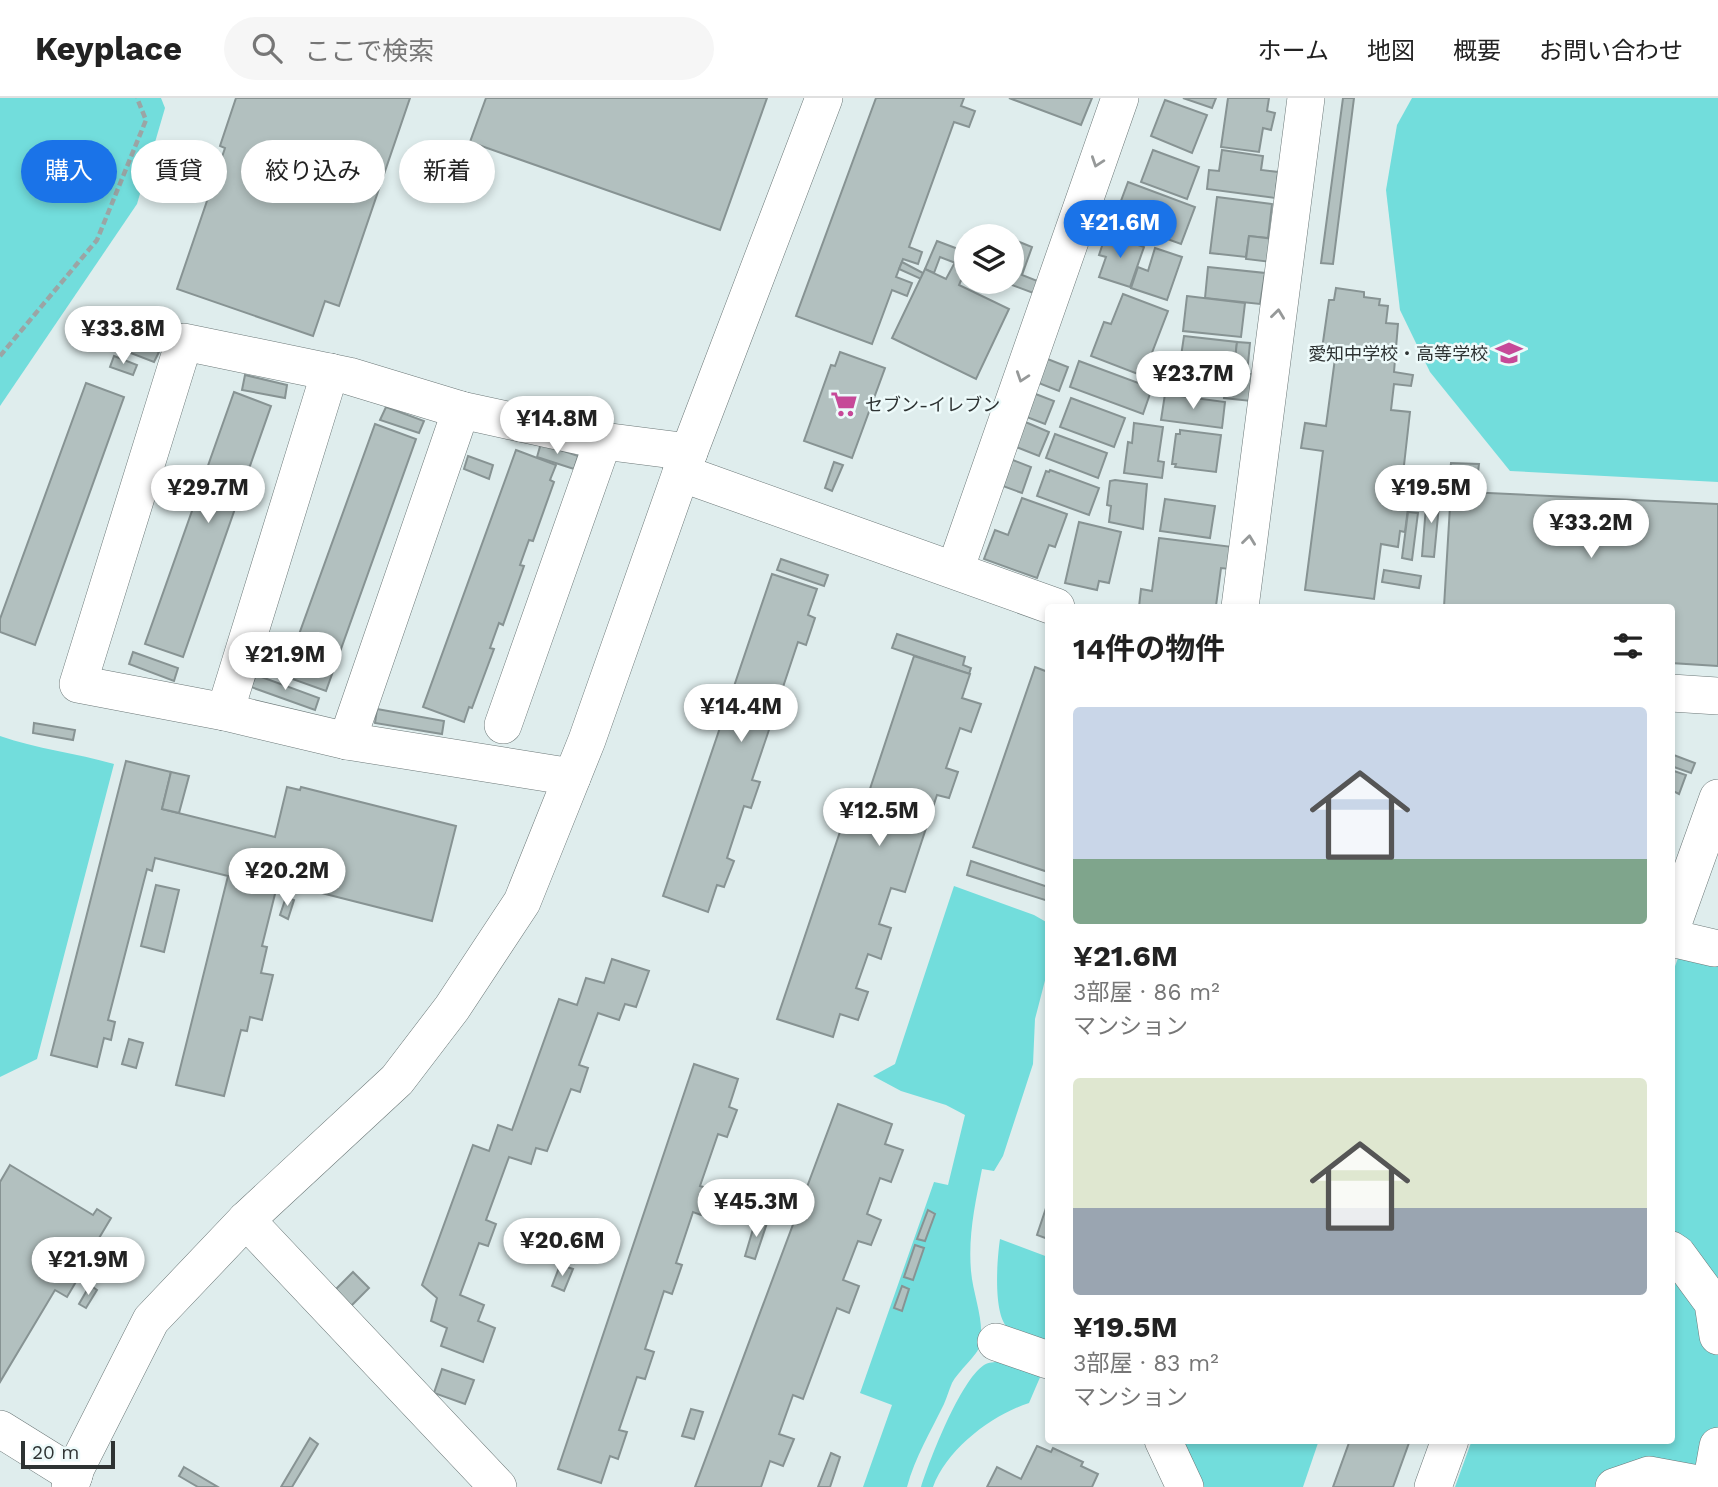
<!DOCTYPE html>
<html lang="ja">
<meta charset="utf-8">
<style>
:root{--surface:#fff;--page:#f6f6f6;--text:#222;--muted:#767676;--line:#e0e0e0;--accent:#1a73e8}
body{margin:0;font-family:"Work Sans","Noto Sans JP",sans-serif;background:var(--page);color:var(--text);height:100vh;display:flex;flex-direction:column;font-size:26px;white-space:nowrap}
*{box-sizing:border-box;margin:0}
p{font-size:23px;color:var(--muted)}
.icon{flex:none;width:38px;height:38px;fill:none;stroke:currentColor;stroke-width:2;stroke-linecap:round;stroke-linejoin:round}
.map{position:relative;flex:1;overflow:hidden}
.panel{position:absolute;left:1045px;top:506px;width:630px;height:840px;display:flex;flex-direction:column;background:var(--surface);border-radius:7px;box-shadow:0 4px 10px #0003}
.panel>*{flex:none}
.banner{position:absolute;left:21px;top:42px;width:665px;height:63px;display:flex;gap:14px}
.fabs{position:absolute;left:954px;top:126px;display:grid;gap:14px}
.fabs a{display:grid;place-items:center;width:70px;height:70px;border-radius:50%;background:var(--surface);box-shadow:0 4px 10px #0003;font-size:35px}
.scale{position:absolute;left:21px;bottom:18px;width:94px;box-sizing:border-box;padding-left:7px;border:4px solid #2e3333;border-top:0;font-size:19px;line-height:24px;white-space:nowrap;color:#2e3333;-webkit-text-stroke:5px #edfafa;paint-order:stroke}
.price{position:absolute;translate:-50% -60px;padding:0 16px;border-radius:24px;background:#fff;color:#222;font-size:23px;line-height:46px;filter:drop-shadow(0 2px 4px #0008)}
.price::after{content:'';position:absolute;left:50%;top:42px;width:21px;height:16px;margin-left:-10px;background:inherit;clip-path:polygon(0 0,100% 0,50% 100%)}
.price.current{background:var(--accent);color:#fff}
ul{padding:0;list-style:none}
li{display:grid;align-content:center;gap:14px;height:371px;padding:0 28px}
li span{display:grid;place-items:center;height:217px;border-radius:7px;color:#555}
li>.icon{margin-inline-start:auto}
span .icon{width:126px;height:126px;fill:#fffc;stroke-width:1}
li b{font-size:30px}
h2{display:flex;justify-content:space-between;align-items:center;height:84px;padding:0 28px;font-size:30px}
.tag{padding:0 24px;border-radius:32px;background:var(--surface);box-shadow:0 4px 10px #0003;font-size:24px;line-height:63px}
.tag.current{background:var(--accent);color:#fff}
header{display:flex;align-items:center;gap:42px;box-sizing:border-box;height:98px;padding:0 35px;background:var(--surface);border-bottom:2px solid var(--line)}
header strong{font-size:33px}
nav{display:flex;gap:38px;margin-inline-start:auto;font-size:24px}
.search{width:490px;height:63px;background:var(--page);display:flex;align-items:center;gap:18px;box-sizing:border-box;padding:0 24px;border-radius:38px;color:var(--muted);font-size:26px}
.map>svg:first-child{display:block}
.green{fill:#72dddc}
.building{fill:#b2c0bf;stroke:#879393;stroke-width:2}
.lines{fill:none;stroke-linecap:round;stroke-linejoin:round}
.minor-casing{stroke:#6c7878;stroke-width:38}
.path{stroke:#9ba5a5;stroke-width:4.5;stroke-dasharray:7 3.5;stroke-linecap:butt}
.minor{stroke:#fff;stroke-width:37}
.oneway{stroke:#969999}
.labels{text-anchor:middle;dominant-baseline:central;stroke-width:5;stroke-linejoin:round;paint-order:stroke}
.poi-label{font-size:18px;fill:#2e3333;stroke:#edfafa;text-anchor:end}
</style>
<header>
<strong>Keyplace</strong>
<div class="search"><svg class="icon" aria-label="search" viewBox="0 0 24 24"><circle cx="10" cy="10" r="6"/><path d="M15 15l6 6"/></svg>ここで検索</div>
<nav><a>ホーム</a><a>地図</a><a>概要</a><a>お問い合わせ</a></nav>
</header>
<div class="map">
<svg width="1718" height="1389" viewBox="0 0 1718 1389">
<rect width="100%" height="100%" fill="#dfeded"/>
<g class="green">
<polygon points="0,0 161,0 165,10 137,106 0,308"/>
<polygon points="1412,0 1718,0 1718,384 1510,373 1430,274 1400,212 1386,92 1397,27"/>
<path d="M0 638C37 651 76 655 114 666L37 961 0 979Z"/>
<path d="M954 788 1034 817 1048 825V871L1035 921 1033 966 1003 1058 994 1073 982 1071C975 1106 968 1138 971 1173 973 1197 985 1223 980 1247 978 1257 958 1273 952 1285 949 1292 947 1299 944 1306 931 1333 915 1359 907 1389H863L892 1307 860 1295 934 1084 948 1087 965 1017 946 1007 901 993 873 978 895 966Z"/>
<polygon points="1681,852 1718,860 1718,1381 1605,1389 1455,1389 1472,1342 1671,1342 1671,879"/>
<path d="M1000 1141 1048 1159V1248C1037 1243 1016 1238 1007 1229 993 1214 997 1161 1000 1141Z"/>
<path d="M1000 1264 1041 1277 1029 1305C992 1317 947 1351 933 1389H921C930 1361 960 1283 984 1267 989 1264 994 1264 1000 1264Z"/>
<polygon points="1181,1342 1319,1342 1303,1389 1202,1389"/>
</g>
<g class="building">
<polygon points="236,0 410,0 339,208 325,203 313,238 177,191 225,50 220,48"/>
<polygon points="486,0 767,0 720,132 470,44"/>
<polygon points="876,0 964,0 961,8 975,13 969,29 954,24 909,149 922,154 918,166 903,161 896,179 912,185 907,198 892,192 872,246 796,218"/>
<polygon points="1009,0 1092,0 1081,27"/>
<polygon points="1183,0 1216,0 1212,10"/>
<polygon points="1228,0 1269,0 1267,13 1275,15 1271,32 1263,30 1259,54 1221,49"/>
<polygon points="1343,0 1354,0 1333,166 1321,165"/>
<polygon points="1165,2 1207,17 1192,55 1151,38"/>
<polygon points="1153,52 1199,69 1187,101 1141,84"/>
<polygon points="1222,52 1263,58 1261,72 1278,74 1275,100 1207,91 1209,72 1219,73"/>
<polygon points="1128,84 1195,109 1181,146 1131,128 1135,117 1118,111"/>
<polygon points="1217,99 1272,106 1268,140 1249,138 1246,159 1210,155"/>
<polygon points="1106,136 1144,149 1130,189 1099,179 1106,159 1099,157"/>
<polygon points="1249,138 1274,141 1271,164 1246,161"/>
<polygon points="937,143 966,154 966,169 940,159 934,175 925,171"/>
<polygon points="1017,143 1032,149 1022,177 1040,184 1036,196 1004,184 1012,184 1012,157"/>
<polygon points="1155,150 1182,159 1167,202 1131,190 1138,169 1148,173"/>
<polygon points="902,164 923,175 921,181 899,171"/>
<polygon points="954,166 966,171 959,187 1009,211 976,281 892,240 925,171 946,181"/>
<polygon points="1208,169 1265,175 1260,206 1205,200"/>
<polygon points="1336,190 1364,194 1364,199 1380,201 1379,207 1388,208 1386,225 1398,226 1394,274 1413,277 1411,288 1394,286 1391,312 1410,314 1402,385 1411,386 1405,434 1400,433 1398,449 1381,446 1374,501 1305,492 1323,353 1301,350 1305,325 1326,328 1336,253 1322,251 1329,202 1334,202"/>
<polygon points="1123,196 1168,213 1143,278 1091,258 1104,224 1111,226"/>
<polygon points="1187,198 1245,205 1241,239 1183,233"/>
<polygon points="114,216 166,235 163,241 112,223"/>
<polygon points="107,237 125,243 121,253 103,247"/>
<polygon points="1184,238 1237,244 1234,270 1228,270 1224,298 1164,291 1167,264 1180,265"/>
<polygon points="133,243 159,254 154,264 128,254"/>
<polygon points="1237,244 1250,245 1247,276 1254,276 1251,303 1224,300 1228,270 1234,270"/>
<polygon points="840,254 885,270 852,360 804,343 831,267 835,268"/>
<polygon points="114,258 137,267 133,277 110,269"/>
<polygon points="1045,260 1068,269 1059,293 1036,284"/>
<polygon points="1079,263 1152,290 1143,316 1070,289"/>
<polygon points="245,277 287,287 285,300 242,292"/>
<polygon points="86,285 124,299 35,547 0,534 0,521"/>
<polygon points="234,294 271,308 183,559 145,546"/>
<polygon points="1033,295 1054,303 1045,326 1024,318"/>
<polygon points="1165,296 1225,304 1222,330 1161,322"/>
<polygon points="1071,300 1125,320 1114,349 1060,329"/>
<polygon points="386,309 424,323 419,335 380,322"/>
<polygon points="1023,323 1049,334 1039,358 1014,348"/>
<polygon points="1134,325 1163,329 1158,363 1164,364 1162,380 1124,375 1128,344 1132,345"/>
<polygon points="375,326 416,341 326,593 284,578"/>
<polygon points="1180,332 1221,337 1216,374 1175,369 1176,366 1172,366 1176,336 1180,336"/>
<polygon points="1055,336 1107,355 1098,380 1046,360"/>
<polygon points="541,345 578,358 574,371 537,359"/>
<polygon points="516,352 556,367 550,382 554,384 533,443 529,442 520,467 524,468 503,527 499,525 490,550 494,551 472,610 469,609 464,624 423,609"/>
<polygon points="468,358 493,367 489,381 464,371"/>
<polygon points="1010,361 1031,369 1022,395 1000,387"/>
<polygon points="834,364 843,367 832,393 825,390"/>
<polygon points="1451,365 1479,366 1478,374 1450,373"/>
<polygon points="1050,372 1099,390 1089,417 1037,398 1046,373 1049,374"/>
<polygon points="1418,374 1464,378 1463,388 1417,385"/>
<polygon points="1115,382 1147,386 1143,431 1109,424 1111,408 1107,407 1110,383"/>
<polygon points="1467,394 1718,406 1718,568 1671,565 1671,509 1444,509 1450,408 1467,409"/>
<polygon points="1427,396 1440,397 1434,459 1422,458"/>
<polygon points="1022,400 1067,416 1055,449 1049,447 1037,480 984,461 995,432 1008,437"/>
<polygon points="1165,401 1215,408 1210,440 1160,433"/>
<polygon points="1408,414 1418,415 1412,462 1402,460"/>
<polygon points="1079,424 1121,434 1109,485 1099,483 1097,492 1065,485"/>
<polygon points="1159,440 1233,449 1230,471 1221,470 1216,508 1139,509 1141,491 1152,493"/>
<polygon points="781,461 828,477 824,488 777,472"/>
<polygon points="1384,472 1421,478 1419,490 1382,484"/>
<polygon points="772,476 817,491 808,517 815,520 806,547 798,544 781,595 788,597 779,626 772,623 752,682 760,684 751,710 744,708 727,760 734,763 724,789 717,787 708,814 663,798"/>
<polygon points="897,536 965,559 963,567 971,570 969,576 892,550"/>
<polygon points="133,554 178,570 174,583 129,566"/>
<polygon points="914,558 970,576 962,600 981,606 971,634 960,630 946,670 958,674 949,700 937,697 905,794 891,790 879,826 891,830 881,861 868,856 856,890 868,894 858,922 840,916 833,939 777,921 847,713 861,718"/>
<polygon points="1035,569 1048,574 1048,774 973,749"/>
<polygon points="256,577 319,600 315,612 251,589"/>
<polygon points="377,611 444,623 442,636 375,625"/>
<polygon points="34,625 75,632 73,642 33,635"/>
<polygon points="1671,656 1695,665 1691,675 1671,668"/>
<polygon points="126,663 171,674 162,711 275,739 287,689 300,692 301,689 456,728 432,823 278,784 262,848 267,849 261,875 273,877 262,922 250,919 247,933 241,932 224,998 176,987 228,778 155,760 152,773 147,771 108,922 115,924 111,942 104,940 97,969 51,957"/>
<polygon points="1671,672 1686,677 1679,696 1671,692"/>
<polygon points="171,674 189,678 179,715 162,711"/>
<polygon points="971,763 1048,789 1048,803 967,777"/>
<polygon points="156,787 179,792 164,854 141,848"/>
<polygon points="286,799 294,802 288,821 280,817"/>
<polygon points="612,861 649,873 636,909 625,906 619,922 598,915 579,967 588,970 580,994 571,991 547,1053 536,1050 531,1066 509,1059 486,1122 496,1126 488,1148 479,1145 460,1197 484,1207 478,1223 495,1230 483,1264 441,1248 447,1230 431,1223 437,1200 422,1187 473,1047 489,1053 498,1027 512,1032 559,901 577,907 586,880 604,885"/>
<polygon points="129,941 143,945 136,970 122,966"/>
<polygon points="694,966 738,981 729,1009 737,1012 727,1039 718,1036 700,1088 710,1091 701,1117 693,1114 676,1165 682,1167 672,1196 664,1193 645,1251 654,1254 645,1281 637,1279 619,1332 627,1334 618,1361 610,1358 601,1385 558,1371"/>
<polygon points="838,1006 892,1026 885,1046 903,1052 891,1084 880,1080 867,1116 881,1122 871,1147 858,1143 843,1182 859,1188 849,1215 837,1210 803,1301 793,1297 779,1336 794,1341 783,1368 770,1363 761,1389 695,1389"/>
<polygon points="10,1067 93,1117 97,1111 111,1120 77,1177 67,1172 65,1175 77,1182 67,1199 55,1192 0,1284 0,1084"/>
<polygon points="1048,1104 1048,1141 1037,1137"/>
<polygon points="928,1112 935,1116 925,1143 917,1141"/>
<polygon points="756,1121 767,1125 755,1161 745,1158"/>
<polygon points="575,1126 587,1129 574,1165 562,1161"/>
<polygon points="915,1147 924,1150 913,1182 904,1179"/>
<polygon points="560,1167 573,1171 564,1193 552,1188"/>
<polygon points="353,1174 369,1190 351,1208 335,1192"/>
<polygon points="90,1187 97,1192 86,1210 79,1206"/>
<polygon points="902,1188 909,1191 902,1213 894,1210"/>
<polygon points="442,1271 474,1282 465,1306 434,1295"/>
<polygon points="691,1311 703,1314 694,1341 682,1338"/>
<polygon points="310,1340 318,1346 292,1389 281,1389"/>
<polygon points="1350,1342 1410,1342 1393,1389 1333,1389"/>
<polygon points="1037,1348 1051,1354 1053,1350 1083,1364 1081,1368 1098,1376 1092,1389 987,1389 997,1369 1021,1381"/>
<polygon points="831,1355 840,1359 830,1389 818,1389"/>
<polygon points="184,1369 218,1389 198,1389 179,1378"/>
</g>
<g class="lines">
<defs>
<g id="minor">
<polyline points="681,375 1056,509"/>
<polyline points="955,472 1120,0"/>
<polyline points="1240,509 1306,0"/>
<polyline points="1671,595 1718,598"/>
<polyline points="225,614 330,274"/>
<polyline points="503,627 603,343"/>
<polyline points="347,643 461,312"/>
<polyline points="572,679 347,643 225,614 78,586 184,244 349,278 461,312 603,343 689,354"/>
<polyline points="1671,831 1718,700"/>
<polyline points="1671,840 1714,850"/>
<polyline points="246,1122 498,1389"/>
<polyline points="1671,1152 1677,1156 1713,1205 1718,1238"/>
<polyline points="996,1244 1048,1262"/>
<polyline points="0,1331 74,1377"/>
<polyline points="1163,1342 1185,1389"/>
<polyline points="1711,1387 1718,1348"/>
<polyline points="70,1389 76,1370 151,1222 246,1122 397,982 452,910 522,804 587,642 681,375 824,0"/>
<polyline points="1433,1389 1450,1342"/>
<polyline points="1614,1389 1649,1377 1714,1389"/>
</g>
</defs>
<use href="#minor" class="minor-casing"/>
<polyline class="path" points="0,258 97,142 146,22 137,0"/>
<use href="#minor" class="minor"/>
</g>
<defs><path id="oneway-chevron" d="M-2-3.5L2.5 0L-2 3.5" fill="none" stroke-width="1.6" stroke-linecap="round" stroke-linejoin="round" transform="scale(1.75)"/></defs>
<g class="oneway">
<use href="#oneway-chevron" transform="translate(1097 64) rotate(109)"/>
<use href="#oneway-chevron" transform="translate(1278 216) rotate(-83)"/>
<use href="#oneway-chevron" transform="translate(1022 279) rotate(109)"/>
<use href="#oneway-chevron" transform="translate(1249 442) rotate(-83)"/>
</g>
<defs>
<symbol id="school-bare" viewBox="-9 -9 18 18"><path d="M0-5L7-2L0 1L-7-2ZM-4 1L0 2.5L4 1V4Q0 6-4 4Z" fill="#c64998" stroke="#edfafa" stroke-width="2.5" paint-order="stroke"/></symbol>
<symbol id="supermarket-bare" viewBox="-9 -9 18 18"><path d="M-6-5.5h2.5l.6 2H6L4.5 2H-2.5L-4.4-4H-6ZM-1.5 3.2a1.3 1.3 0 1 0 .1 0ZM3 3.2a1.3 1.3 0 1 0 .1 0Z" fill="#c64998" stroke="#edfafa" stroke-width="2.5" paint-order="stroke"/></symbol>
</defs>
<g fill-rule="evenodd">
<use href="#school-bare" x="1490" y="236" width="38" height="38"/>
<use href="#supermarket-bare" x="825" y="287" width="38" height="38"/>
</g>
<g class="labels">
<g class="poi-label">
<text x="1488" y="255">愛知中学校・高等学校</text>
<text x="865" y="306" text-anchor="start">セブン-イレブン</text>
</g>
</g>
</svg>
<div class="fabs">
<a><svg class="icon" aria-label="layers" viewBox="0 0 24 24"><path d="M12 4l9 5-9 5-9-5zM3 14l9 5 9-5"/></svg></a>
</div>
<div class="scale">20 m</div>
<b class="price current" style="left:1120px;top:162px">¥21.6M</b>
<b class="price" style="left:123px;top:268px">¥33.8M</b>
<b class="price" style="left:1193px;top:313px">¥23.7M</b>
<b class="price" style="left:557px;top:358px">¥14.8M</b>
<b class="price" style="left:208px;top:427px">¥29.7M</b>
<b class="price" style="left:1431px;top:427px">¥19.5M</b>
<b class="price" style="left:1591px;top:462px">¥33.2M</b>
<b class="price" style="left:285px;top:594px">¥21.9M</b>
<b class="price" style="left:741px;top:646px">¥14.4M</b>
<b class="price" style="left:879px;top:750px">¥12.5M</b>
<b class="price" style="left:287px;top:810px">¥20.2M</b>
<b class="price" style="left:756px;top:1141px">¥45.3M</b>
<b class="price" style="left:562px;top:1180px">¥20.6M</b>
<b class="price" style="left:88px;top:1199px">¥21.9M</b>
<div class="banner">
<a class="tag current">購入</a>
<a class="tag">賃貸</a>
<a class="tag">絞り込み</a>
<a class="tag">新着</a>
</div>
<section class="panel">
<h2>14件の物件<svg class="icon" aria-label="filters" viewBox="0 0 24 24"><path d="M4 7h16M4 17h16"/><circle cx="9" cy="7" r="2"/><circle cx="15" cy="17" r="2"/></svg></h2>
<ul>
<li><span style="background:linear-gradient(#c9d6e8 70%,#7fa58c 0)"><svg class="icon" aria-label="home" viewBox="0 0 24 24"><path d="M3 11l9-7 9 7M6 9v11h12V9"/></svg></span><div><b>¥21.6M</b><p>3部屋 · 86 m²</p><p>マンション</p></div></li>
<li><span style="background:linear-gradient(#dfe7d0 60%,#9aa5b1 0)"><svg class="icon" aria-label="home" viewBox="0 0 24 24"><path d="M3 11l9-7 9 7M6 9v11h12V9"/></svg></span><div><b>¥19.5M</b><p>3部屋 · 83 m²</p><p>マンション</p></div></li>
</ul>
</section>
</div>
